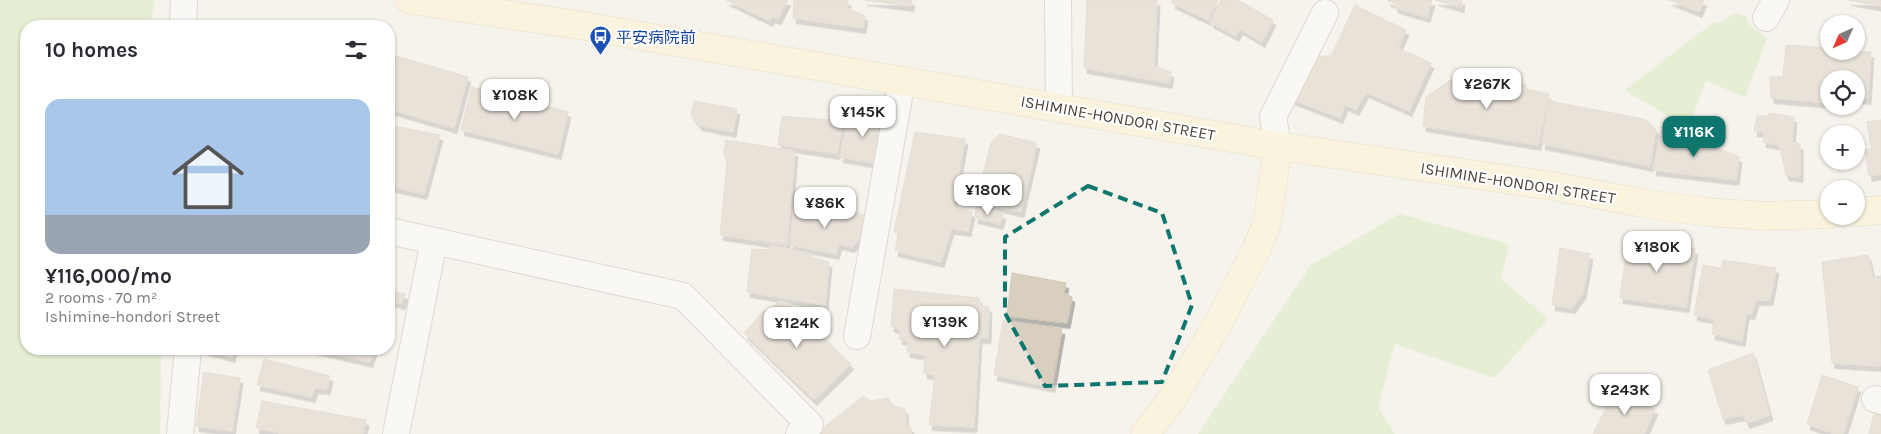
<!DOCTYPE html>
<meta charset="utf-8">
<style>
:root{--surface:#fff;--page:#f7f7f7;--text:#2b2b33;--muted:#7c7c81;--accent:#0f766e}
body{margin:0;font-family:Karla,"Noto Sans JP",sans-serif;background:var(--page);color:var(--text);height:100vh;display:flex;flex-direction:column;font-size:19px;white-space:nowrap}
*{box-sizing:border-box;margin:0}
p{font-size:16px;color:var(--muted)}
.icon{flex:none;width:28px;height:28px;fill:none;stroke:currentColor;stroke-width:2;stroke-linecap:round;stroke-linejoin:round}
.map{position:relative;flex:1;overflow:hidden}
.side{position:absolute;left:20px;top:20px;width:375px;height:335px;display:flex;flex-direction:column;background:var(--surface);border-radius:20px;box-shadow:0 1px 4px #0004}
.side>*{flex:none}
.needle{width:32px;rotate:225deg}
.tools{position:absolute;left:1820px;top:15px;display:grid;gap:10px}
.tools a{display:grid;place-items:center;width:45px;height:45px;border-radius:50%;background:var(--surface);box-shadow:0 1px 4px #0004;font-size:25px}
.price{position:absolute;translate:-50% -42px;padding:0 11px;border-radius:10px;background:#fff;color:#222;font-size:16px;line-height:32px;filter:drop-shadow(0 1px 2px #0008)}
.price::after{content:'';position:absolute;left:50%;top:30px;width:15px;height:11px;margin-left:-8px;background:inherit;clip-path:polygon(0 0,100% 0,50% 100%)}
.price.on{background:var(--accent);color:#fff}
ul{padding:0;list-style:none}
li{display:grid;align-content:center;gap:10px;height:265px;padding:0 25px}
li span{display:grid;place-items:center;height:155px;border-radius:15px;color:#555}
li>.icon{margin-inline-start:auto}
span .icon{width:90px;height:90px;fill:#fffc;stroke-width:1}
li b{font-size:21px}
h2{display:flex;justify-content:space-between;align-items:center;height:60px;padding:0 25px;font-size:21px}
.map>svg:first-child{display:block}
.green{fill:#d2eab5}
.building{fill:#d8cfc1;stroke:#d3c7b4;filter:url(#shadow)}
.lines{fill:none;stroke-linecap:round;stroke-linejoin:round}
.street-casing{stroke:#c2bbae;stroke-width:28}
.secondary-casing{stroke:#d6c79b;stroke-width:29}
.street{stroke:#fff;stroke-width:26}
.secondary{stroke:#fff3cd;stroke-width:28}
.marked{fill:none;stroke:#0f766e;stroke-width:4;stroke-dasharray:10 6;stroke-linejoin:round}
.labels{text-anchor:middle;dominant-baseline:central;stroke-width:4;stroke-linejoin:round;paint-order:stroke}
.transit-label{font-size:16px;fill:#164399;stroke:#fff;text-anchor:start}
.street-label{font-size:16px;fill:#4b4439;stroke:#fff}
</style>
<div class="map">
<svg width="1881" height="434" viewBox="0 0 1881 434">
<defs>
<filter id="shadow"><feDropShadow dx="3" dy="5.5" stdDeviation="0" flood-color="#0004"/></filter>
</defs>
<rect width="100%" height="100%" fill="#f6f3ec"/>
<g class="green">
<polygon points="0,0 155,0 150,26 26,26 26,349 161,349 160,434 0,434"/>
<polygon points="1734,13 1746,16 1749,25 1767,38 1745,97 1706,81 1688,128 1625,90 1713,23 1723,22"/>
<polygon points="1400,214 1509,244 1501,279 1548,319 1494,378 1395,344 1378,407 1395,434 1198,434 1311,265"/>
</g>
<g class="building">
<polygon points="726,0 788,0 778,19 772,17 770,21"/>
<polygon points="794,0 848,0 847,8 865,16 863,28 793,18"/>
<polygon points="864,0 912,0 911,6"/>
<polygon points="1087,0 1157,0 1154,66 1171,72 1169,83 1084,68"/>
<polygon points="1173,0 1218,0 1208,20 1172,3"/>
<polygon points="1221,0 1238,0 1273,20 1262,42 1240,29 1236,36 1210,22"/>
<polygon points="1388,0 1432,0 1427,17 1396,8 1394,3 1388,1"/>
<polygon points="1435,0 1462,0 1461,7"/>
<polygon points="1669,0 1704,0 1699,12"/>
<polygon points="1848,0 1881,0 1881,6"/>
<polygon points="1355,5 1406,30 1398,48 1431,63 1409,111 1366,92 1356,110 1345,105 1340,118 1286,97 1307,56 1331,56"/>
<polygon points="1786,45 1829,48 1829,51 1871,52 1868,99 1856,98 1856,79 1829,79 1829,103 1771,98 1770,77 1783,77"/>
<polygon points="396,56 468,77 454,128 389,109 389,84"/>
<polygon points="1457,76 1526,85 1526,89 1549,94 1538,145 1423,126 1426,97"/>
<polygon points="472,87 568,112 558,154 461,130"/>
<polygon points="694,101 737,109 733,132 699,125 691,115"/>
<polygon points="1549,101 1644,119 1656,129 1650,166 1542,144"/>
<polygon points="833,109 845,113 837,154 778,145 782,116 829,120"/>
<polygon points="848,113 887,120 875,163 840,157"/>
<polygon points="1769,113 1794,117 1792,142 1800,144 1800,177 1786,175 1779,145 1763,142 1764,132 1754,131 1757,116 1767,116"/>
<polygon points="1881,120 1881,174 1869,176 1865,150 1871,148 1867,122"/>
<polygon points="389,125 440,135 424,194 389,186"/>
<polygon points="1661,131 1685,135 1739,157 1736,180 1653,170"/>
<polygon points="915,132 965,139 953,206 972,212 968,231 951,229 941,262 895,251 899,232 894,232"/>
<polygon points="1000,134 1037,143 1021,212 976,202 991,142"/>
<polygon points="726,140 795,151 787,245 720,235 727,162 724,154"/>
<polygon points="794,204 865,215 860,240 851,247 839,244 836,254 790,245"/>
<polygon points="976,207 1003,214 1000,224 975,218"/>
<polygon points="1628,240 1695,249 1686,307 1620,298"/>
<polygon points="770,245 812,254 812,257 829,262 825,305 747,292 752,249 769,250"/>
<polygon points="1560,248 1590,254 1583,293 1572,308 1552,305"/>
<polygon points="1868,255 1873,277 1881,276 1880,366 1832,363 1822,262"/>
<polygon points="1723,260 1776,268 1770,300 1756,300 1752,314 1746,314 1742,341 1712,334 1714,319 1694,315 1703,265 1721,268"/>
<polygon points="1012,273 1066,283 1064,293 1072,297 1067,323 1007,316"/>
<polygon points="894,289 979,298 980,306 989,307 988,338 979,338 974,427 929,425 935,375 924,373 925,355 907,352 908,341 899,339 900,330 891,326"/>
<polygon points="389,290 405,294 402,304 390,301 389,305"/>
<polygon points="779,301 788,303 851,364 814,400 744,333 764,311 767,312"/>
<polygon points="1003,320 1062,329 1052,387 994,375"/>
<polygon points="206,349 234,349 232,357 206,350"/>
<polygon points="314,349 374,349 370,362"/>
<polygon points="1753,353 1770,415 1747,423 1743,415 1723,419 1708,370"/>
<polygon points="264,359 330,376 327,389 315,388 312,397 257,385"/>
<polygon points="204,372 240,378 232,431 196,426"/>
<polygon points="1822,375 1858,387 1843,434 1835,434 1807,424"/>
<polygon points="1615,390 1655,409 1644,434 1593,434"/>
<polygon points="864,396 870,401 889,398 891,405 905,409 906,424 911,428 911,434 815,434"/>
<polygon points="262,401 366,420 363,434 286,434 256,428"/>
<polygon points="1875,410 1881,412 1881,434 1869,434"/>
</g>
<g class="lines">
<defs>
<g id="street">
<polyline points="1058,0 1059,107"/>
<polyline points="1766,18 1776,0"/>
<polyline points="183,26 184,0"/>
<polyline points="1278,146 1273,117 1325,13"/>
<polyline points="389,231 683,296 810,425 799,434"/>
<polyline points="857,336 902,80"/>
<polyline points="1875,399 1881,401"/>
<polyline points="180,434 188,349"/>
<polyline points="396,434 434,241"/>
</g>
<g id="secondary">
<polyline points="410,0 578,25 1278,146 1552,186 1648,204 1708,212 1763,216 1829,214"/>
<polyline points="1856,212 1881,210"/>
<polyline points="1145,434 1170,402 1218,324 1257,248 1267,223 1278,146"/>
</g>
</defs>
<use href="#street" class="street-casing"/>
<use href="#secondary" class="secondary-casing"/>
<use href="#street" class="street"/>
<use href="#secondary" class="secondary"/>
</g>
<path d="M0 0H1881V434H0ZM1088 186 1162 213 1192 305 1162 382 1045 386 1005 313V237Z" fill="#f6f3ec" fill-opacity=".55" fill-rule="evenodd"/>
<path class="marked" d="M1088 186 1162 213 1192 305 1162 382 1045 386 1005 313V237Z"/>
<defs>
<symbol id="bus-pin" viewBox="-11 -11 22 30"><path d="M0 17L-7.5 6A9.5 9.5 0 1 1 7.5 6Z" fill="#1a4fb4" stroke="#fff"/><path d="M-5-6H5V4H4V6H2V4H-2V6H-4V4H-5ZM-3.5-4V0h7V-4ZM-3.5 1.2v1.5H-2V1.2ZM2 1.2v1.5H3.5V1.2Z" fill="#fff"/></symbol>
</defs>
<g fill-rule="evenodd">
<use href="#bus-pin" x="588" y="24" width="25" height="34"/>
</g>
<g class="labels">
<g class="transit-label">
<text x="616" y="37">平安病院前</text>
</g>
<g class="street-label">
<text transform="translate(1118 118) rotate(10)">ISHIMINE-HONDORI STREET</text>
<text transform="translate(1518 183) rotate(9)">ISHIMINE-HONDORI STREET</text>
</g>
</g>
</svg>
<div class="tools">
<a><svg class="needle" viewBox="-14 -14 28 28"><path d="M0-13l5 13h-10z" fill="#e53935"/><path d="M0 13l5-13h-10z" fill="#7c7c81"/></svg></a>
<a><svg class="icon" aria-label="locate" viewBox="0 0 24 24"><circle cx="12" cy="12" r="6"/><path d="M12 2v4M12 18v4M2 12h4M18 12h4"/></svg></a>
<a>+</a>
<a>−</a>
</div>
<b class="price" style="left:1487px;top:110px">¥267K</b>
<b class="price" style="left:515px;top:121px">¥108K</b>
<b class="price" style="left:863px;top:138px">¥145K</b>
<b class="price on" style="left:1694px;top:158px">¥116K</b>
<b class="price" style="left:988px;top:216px">¥180K</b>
<b class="price" style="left:825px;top:229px">¥86K</b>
<b class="price" style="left:1657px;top:273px">¥180K</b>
<b class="price" style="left:945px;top:348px">¥139K</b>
<b class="price" style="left:797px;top:349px">¥124K</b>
<b class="price" style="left:1625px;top:416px">¥243K</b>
<section class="side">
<h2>10 homes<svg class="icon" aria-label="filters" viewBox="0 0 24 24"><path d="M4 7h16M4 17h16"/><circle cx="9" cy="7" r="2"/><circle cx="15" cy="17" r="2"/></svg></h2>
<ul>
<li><span style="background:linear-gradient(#a9c7e8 75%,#9aa5b1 0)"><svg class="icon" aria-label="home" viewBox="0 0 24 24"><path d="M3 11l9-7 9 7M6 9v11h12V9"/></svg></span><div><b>¥116,000/mo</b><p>2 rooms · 70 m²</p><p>Ishimine-hondori Street</p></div></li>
</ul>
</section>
</div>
